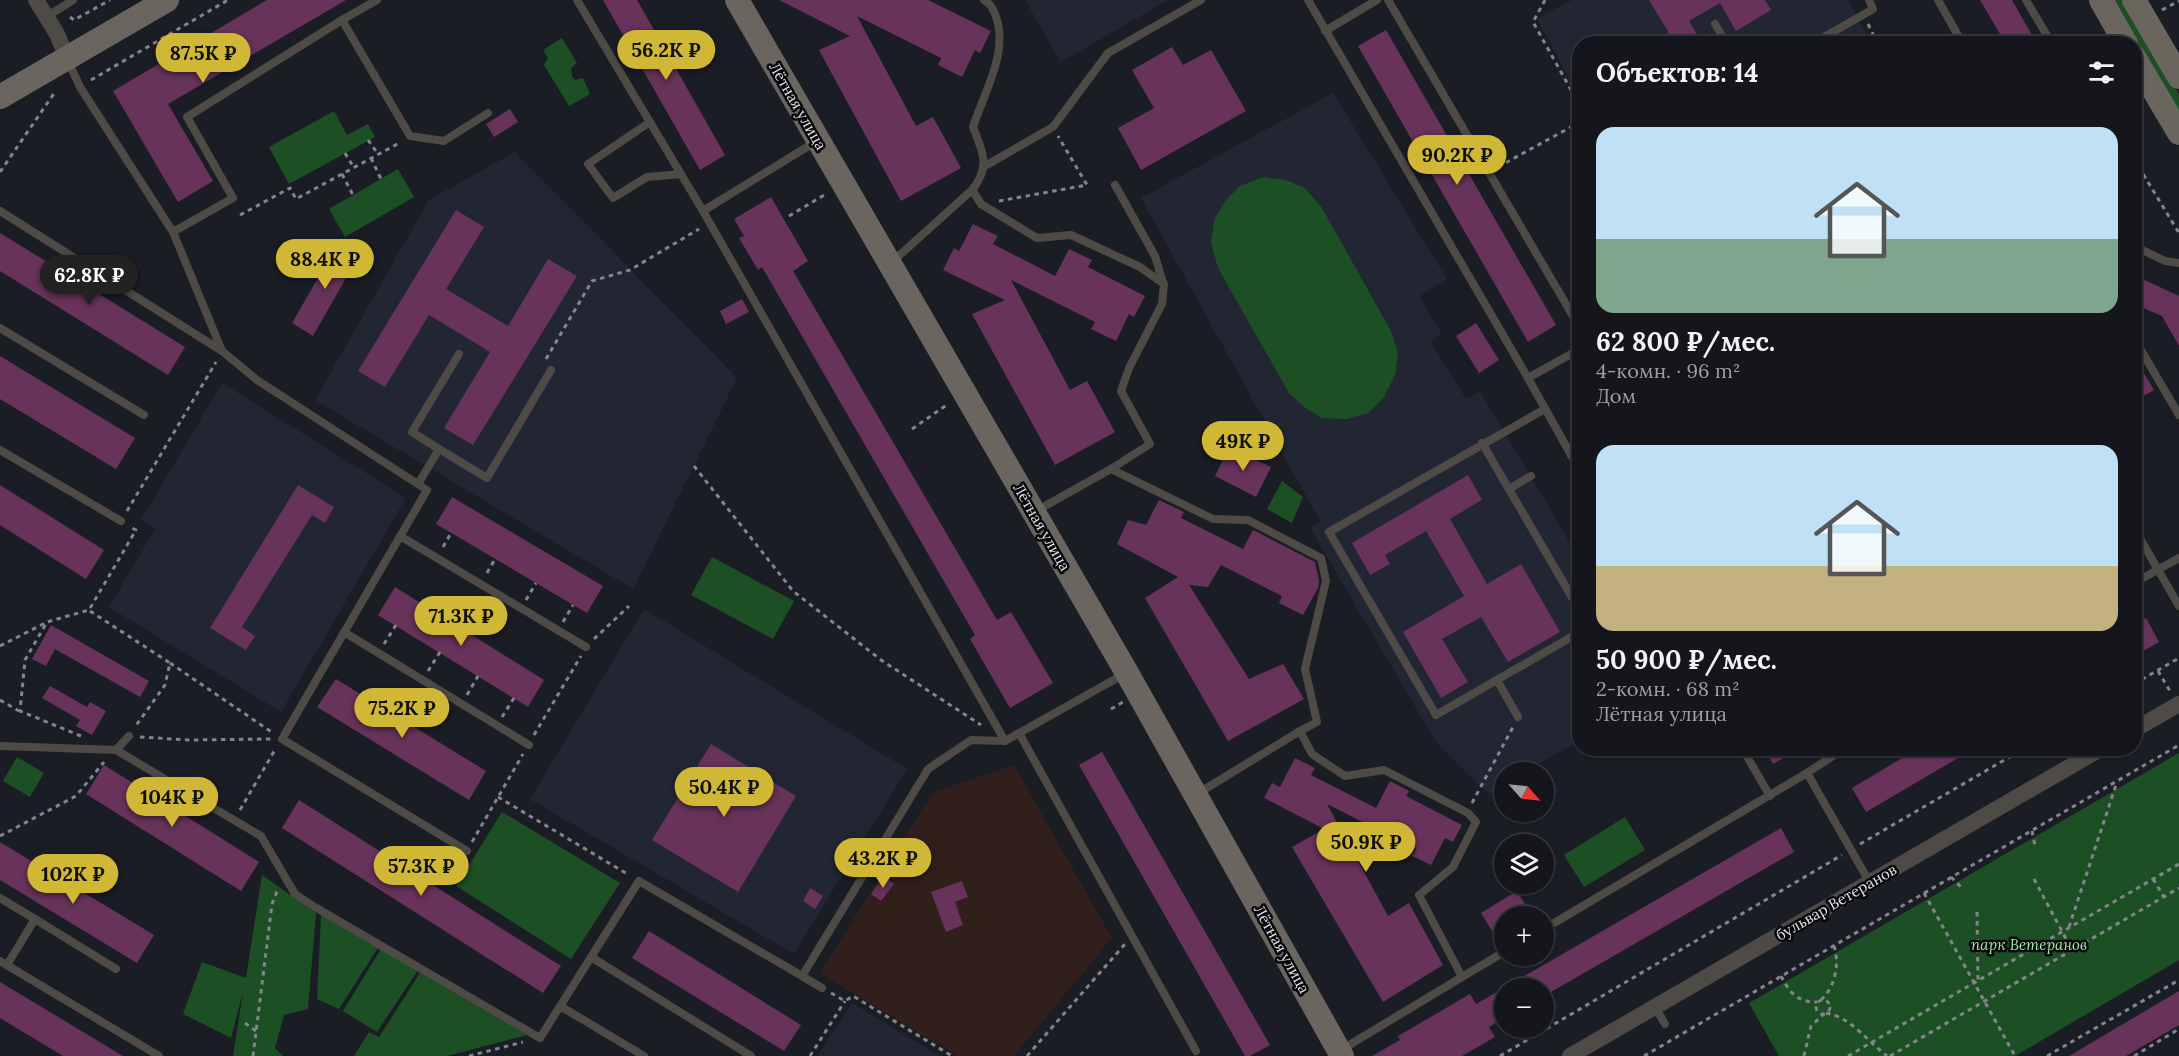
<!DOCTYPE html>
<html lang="ru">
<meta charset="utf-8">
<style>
:root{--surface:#14161c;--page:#212329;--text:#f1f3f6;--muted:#9d9fa3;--line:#33353b;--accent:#d1b736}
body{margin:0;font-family:Lora,serif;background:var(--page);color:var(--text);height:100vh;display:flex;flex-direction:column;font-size:22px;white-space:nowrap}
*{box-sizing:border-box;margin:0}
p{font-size:20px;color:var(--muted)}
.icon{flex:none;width:33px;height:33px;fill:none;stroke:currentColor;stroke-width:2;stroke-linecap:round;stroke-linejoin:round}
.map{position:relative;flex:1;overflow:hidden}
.drawer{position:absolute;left:1572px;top:36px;width:570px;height:720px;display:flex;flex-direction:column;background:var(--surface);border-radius:24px;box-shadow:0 2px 4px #0004,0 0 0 2px var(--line)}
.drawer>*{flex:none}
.needle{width:39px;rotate:117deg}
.fabs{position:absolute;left:1494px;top:762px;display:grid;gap:12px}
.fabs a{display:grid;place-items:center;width:60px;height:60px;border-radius:50%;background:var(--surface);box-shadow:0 2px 4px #0004,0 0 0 2px var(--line);font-size:30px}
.price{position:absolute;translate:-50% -51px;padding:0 14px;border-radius:21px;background:var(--accent);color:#111;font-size:20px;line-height:39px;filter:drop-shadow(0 2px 3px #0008)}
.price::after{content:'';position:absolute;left:50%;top:36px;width:18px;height:14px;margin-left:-9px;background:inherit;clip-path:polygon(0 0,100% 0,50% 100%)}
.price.on{background:#222;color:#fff}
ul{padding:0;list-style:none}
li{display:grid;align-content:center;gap:12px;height:318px;padding:0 24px}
li span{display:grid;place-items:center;height:186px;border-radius:18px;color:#555}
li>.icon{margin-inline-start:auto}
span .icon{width:108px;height:108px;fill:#fffc;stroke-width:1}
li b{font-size:26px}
h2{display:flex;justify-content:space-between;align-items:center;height:72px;padding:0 24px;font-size:26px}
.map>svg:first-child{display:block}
.built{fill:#222633}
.industrial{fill:#311f1c}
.green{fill:#1d4f25}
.building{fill:#67335a}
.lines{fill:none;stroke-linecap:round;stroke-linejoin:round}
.path{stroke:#83858c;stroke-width:3;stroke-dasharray:4.5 4.5;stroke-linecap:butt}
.lane{stroke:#4e4b47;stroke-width:8}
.street{stroke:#4e4b47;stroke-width:16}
.secondary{stroke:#6a655f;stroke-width:24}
.labels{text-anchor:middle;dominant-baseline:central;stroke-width:5;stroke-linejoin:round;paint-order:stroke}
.street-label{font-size:15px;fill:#e2e4ea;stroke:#07070b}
.park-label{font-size:15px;font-style:italic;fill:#9eeba5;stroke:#07070b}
</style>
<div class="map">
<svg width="2179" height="1056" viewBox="0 0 2179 1056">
<rect width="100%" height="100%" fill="#1b1d25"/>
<g class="built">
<polygon points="1025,0 1168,0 1061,62"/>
<polygon points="1572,0 1848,0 1872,43 1580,44 1579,97 1537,19"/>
<polygon points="1333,93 1447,279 1419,296 1442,334 1431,342 1466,399 1480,391 1579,558 1579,741 1525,772 1504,772 1504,785 1489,794 1436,742 1310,528 1320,521 1141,198"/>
<polygon points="515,152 737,378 633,589 315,400 429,200"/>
<polygon points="222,383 406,498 281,712 109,607 155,529 141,520"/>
<polygon points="644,609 907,769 794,954 530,799"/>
<polygon points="852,1003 940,1056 818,1056"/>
</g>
<polygon class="industrial" points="1014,765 1112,938 1014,1056 958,1056 820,973 933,792"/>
<g class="green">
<polygon points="2111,0 2124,0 2179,94 2179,116"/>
<polygon points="562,38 577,63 571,68 572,77 575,80 583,78 590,94 569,106 544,65 548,58 543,50"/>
<polygon points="334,111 347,135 368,124 375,137 289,184 269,147"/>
<polygon points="398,169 414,197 345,237 329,209"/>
<polygon points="1263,177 1286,180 1305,188 1322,208 1391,331 1398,353 1395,375 1384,397 1368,413 1347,419 1322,418 1304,407 1289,393 1218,268 1211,243 1214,220 1226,200 1240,186"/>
<polygon points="1282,481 1303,497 1292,523 1267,509"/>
<polygon points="712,557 794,601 773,639 691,595"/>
<polygon points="2179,753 2179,960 2015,1056 1779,1056 1749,1003"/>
<polygon points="17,757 44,773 30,797 3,781"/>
<polygon points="502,812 620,883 571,959 456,886"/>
<polygon points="1625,817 1645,850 1584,887 1564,855"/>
<polygon points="262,875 316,913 308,1009 284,1015 275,1048 283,1056 233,1056 243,992 231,1038 183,1014 202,962 246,978"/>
<polygon points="321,915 378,948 339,1009 317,999"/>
<polygon points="381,949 418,970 377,1032 343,1011"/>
<polygon points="420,973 527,1035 447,1056 354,1056 369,1032 379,1037"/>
</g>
<g class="building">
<polygon points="267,0 346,0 168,104 213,181 178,202 113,91"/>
<polygon points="603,0 637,0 725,155 700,170"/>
<polygon points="779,0 928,0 991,31 980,53 975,50 962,77 938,65 941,58 857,16 916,126 933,117 961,168 901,201 819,50 850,36"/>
<polygon points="1649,0 1765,0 1771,10 1736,31 1720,3 1689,21 1703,44 1652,44 1669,33"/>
<polygon points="1980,0 2012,0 2037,44 2006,44"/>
<polygon points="1386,30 1556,325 1528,342 1358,46"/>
<polygon points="1172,47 1183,65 1211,50 1246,111 1141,170 1118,128 1154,108 1132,70"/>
<polygon points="510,109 518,122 494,137 486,124"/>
<polygon points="771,197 808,261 793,271 997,620 1011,612 1053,683 1010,708 970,639 975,635 762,267 758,270 739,238 744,236 734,219"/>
<polygon points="456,210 484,227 446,289 508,326 548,259 577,276 473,445 444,428 490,352 429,315 385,387 358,371"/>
<polygon points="973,224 998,236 993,244 1055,276 1069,249 1092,260 1088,267 1145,296 1134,317 1129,314 1116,341 1091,329 1095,322 1011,280 1070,390 1087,381 1115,432 1055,465 972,314 1005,300 943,270 954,248 959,251"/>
<polygon points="0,233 185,347 168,375 0,271"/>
<polygon points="337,245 358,257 313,336 292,323"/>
<polygon points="2134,275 2179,296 2179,346 2162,316 2134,304"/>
<polygon points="742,299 749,312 726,324 720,311"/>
<polygon points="1476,323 1499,360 1479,373 1456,336"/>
<polygon points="0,356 135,438 116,469 0,399"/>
<polygon points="2134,357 2154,390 2134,401"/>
<polygon points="1229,447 1271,467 1256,497 1215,476"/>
<polygon points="1468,475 1482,500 1450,519 1487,584 1521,564 1560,632 1508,662 1481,617 1442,639 1468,682 1441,698 1403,632 1464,596 1426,531 1385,555 1390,564 1370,575 1352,543"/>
<polygon points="0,485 104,550 86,579 0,525"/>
<polygon points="298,485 334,507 325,523 312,515 242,627 255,636 246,650 210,628"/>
<polygon points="452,497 603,586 587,613 436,524"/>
<polygon points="1159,500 1184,512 1181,518 1243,549 1253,530 1315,562 1319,581 1318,588 1303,615 1279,603 1282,596 1221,565 1208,587 1189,585 1249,679 1283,664 1304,699 1228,741 1145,598 1178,577 1117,544 1128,520 1146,525"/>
<polygon points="395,587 544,680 528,707 378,615"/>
<polygon points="2146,618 2159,642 2134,656 2134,624"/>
<polygon points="51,625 149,681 140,697 55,649 46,666 32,659"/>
<polygon points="336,679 486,771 469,800 317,707"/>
<polygon points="50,686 87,707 90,702 106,711 92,735 76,726 80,720 42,698"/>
<polygon points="711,744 796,796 738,892 652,840"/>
<polygon points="1764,748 1801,748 1773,764"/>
<polygon points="1919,748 1975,748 1866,812 1852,788"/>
<polygon points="1102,752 1270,1045 1250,1056 1245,1056 1079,765"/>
<polygon points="1295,758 1315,768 1311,775 1376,808 1390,781 1409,791 1406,796 1462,825 1453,842 1445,838 1431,865 1412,856 1416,849 1327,804 1388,916 1409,903 1443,965 1383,1002 1292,847 1324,829 1264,798 1272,783 1280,787"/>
<polygon points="104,765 259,862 241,891 86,794"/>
<polygon points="299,800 561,966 543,993 282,828"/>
<polygon points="1781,828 1794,852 1544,996 1544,988 1504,988 1504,1018 1489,1027 1495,1037 1462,1056 1372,1056 1400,1040 1398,1036 1470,994 1476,1004"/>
<polygon points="0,842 154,935 137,963 0,880"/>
<polygon points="884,876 894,884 881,901 871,894"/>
<polygon points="962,881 968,897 955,902 963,925 946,932 931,892"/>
<polygon points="810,888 823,896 815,909 803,901"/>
<polygon points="1517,891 1528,909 1515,916 1504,916 1504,923 1492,931 1481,913"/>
<polygon points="649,931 801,1025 784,1051 632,958"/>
<polygon points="0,982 123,1056 63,1056 0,1018"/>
<polygon points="2179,991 2179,1025 2126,1056 2069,1056"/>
</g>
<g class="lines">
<g class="path">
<polyline points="1545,0 1533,22 1580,106"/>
<polyline points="2162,10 2179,1"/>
<polyline points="70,17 74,20 110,0"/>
<polyline points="1868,24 1878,44"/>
<polyline points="91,80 228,0"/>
<polyline points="368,140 378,154"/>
<polyline points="345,153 354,168"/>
<polyline points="371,158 381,179"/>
<polyline points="2134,159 2179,233"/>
<polyline points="1498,167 1580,122"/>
<polyline points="0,172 55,92"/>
<polyline points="342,174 353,195"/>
<polyline points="999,201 1087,185 1058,136"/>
<polyline points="240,215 290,188 296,199 401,142"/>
<polyline points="789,216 826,194"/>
<polyline points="546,359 592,281 630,270 699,229"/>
<polyline points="912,429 948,404"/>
<polyline points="694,466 793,591 881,660 981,725"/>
<polyline points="127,511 216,362"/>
<polyline points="443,547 451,533"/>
<polyline points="487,573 495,559"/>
<polyline points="526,600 536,583"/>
<polyline points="90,611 170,663 165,685 135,727"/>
<polyline points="563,622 573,605"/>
<polyline points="594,639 629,606"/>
<polyline points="384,644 396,625"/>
<polyline points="0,646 45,623"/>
<polyline points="170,663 273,733"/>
<polyline points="428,671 440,652"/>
<polyline points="2158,671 2170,691"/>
<polyline points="2134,684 2179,658"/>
<polyline points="467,695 478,676"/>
<polyline points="0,700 19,711"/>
<polyline points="1111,709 1123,702"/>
<polyline points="502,717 514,698"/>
<polyline points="534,735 581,656"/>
<polyline points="81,736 20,711 25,660 47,622 89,610 136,530 130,527"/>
<polyline points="140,737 189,740 271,739"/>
<polyline points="498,797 629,875"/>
<polyline points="1472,803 1513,727"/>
<polyline points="240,810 276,748"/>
<polyline points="2032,831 2035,846"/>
<polyline points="0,836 76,796 104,762"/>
<polyline points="472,842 523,754"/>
<polyline points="1860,844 2025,748"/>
<polyline points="1951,877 1962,888"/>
<polyline points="2034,879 2072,950"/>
<polyline points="2153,879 2164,897"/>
<polyline points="1924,893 2015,1056"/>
<polyline points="1977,912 1978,980"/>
<polyline points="2069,927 2117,782"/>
<path d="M1781 976C1790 993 1797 1002 1817 1002"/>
<polyline points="831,993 845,1001 853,996 952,1056"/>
<circle cx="1823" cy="1007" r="7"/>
<path d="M1821 1000C1835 987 1840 964 1834 946"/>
<path d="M1826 1013C1851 1017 1868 1042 1887 1056"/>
<polyline points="245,1023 256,1031"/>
<polyline points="253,1056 272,904 278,889"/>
<polyline points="469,1056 523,1042"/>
<polyline points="810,1056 845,1001"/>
<polyline points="1027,1056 1125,944"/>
<polyline points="1500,1056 1842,855"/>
<polyline points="1644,1056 2179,745"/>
<polyline points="1804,1056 1811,1026 1824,1014"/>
<polyline points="1848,1056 2179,864"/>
<polyline points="1890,1056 2179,888"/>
<polyline points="2047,1056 2179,980"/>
<polyline points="2134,1056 2179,1029"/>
</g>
<g class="lane">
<polyline points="577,0 703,211 1005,741"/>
<polyline points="1308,0 1528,378 1580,349"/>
<polyline points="1388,0 1580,328"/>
<polyline points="1938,0 1963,44"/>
<polyline points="2026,0 2052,44"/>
<polyline points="46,17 73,0"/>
<polyline points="342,20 377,0"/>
<polyline points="1715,24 1727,44"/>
<polyline points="1325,31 1377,0"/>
<polyline points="1812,44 1873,9 1869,0"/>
<polyline points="68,61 80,87 173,232 222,351 257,380 427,490 282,739 467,851"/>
<polyline points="650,122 588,164 613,198 647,177 681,174"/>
<polyline points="985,166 1053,127 1108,53 1201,0"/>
<polyline points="1115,185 1155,256 1163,283"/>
<polyline points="972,190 981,204 1037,238 1071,235 1140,267 1164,284 1162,304 1129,368 1121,391 1150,444 1111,469 1036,511"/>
<polyline points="0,211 222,351"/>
<polyline points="703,211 815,142"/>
<polyline points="173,232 233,198 187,117 342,20 410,136 444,141 488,113"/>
<polyline points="2134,246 2165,261 2179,263"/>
<path d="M892 262 972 190C991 166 983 153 973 127 984 92 1010 51 995 14 992 8 991 4 984 0"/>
<polyline points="0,328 144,415"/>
<polyline points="2134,338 2179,415"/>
<polyline points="1528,378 1571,455"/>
<polyline points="1545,409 1329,532 1436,715 1580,632"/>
<polyline points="1482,443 1580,611"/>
<polyline points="439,449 487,478 551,370"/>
<polyline points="0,450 121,521"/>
<polyline points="1580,450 1571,455 1580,469"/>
<polyline points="1111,469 1213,519 1248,520 1321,558 1326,581 1305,669 1317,722 1300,731 1197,794"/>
<polyline points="418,484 439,449 412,432 459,354"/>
<polyline points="1509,489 1531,476"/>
<polyline points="2134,528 2179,606"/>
<polyline points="400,536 586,647"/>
<polyline points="2134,583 2179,558"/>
<polyline points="344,632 529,745"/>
<polyline points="1497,680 1518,717"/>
<polyline points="1300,731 1312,754 1345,776 1384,770 1468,813 1476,822 1453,867 1419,895 1462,977 1341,1050"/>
<polyline points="1019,733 1196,1051"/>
<polyline points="0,746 116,750 261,836 295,894 313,906 540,1038 639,881 802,976"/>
<polyline points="1742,748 1770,796"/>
<polyline points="116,750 129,736"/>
<polyline points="1807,773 1870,883"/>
<polyline points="0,898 35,919 7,965"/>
<polyline points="35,919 116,969"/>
<polyline points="1544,929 1807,773 1845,748"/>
<polyline points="591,957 751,1056"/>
<polyline points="0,961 159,1056"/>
<polyline points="1462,977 1504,952"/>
<polyline points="822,988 802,976 928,769 971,740 1005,741 1126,673"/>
<polyline points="560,1006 644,1056"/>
<polyline points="1655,1007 1665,1024"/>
</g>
<g class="street">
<polyline points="36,0 57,34 67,58"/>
<polyline points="2134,730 2179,704"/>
<polyline points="1570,1056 2102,748"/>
</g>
<g class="secondary">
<polyline points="737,0 1127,673 1342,1056"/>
<polyline points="2101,0 2126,44"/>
<polyline points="2134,0 2179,77"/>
<polyline points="2134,57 2179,133"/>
<polyline points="0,97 167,0"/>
</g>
</g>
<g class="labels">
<g class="street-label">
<text transform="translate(798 106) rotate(60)">Лётная улица</text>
<text transform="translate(1042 527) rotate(60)">Лётная улица</text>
<text transform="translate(1836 902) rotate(-30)">бульвар Ветеранов</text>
<text transform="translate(1282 949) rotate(61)">Лётная улица</text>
</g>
<g class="park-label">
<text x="2029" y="944">парк Ветеранов</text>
</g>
</g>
</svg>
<div class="fabs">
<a><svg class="needle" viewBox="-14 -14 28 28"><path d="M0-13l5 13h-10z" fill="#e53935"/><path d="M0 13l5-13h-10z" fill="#9d9fa3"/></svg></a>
<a><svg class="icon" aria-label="layers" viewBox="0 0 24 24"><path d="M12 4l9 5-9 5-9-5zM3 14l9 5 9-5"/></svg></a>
<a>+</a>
<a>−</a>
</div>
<b class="price" style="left:666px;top:81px">56.2K ₽</b>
<b class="price" style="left:203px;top:84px">87.5K ₽</b>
<b class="price" style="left:1457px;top:186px">90.2K ₽</b>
<b class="price" style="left:325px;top:290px">88.4K ₽</b>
<b class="price on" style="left:89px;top:306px">62.8K ₽</b>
<b class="price" style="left:1243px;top:472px">49K ₽</b>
<b class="price" style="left:461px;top:647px">71.3K ₽</b>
<b class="price" style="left:402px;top:739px">75.2K ₽</b>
<b class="price" style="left:724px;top:818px">50.4K ₽</b>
<b class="price" style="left:172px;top:828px">104K ₽</b>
<b class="price" style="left:1366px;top:873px">50.9K ₽</b>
<b class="price" style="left:883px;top:889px">43.2K ₽</b>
<b class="price" style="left:421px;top:897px">57.3K ₽</b>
<b class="price" style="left:73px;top:905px">102K ₽</b>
<section class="drawer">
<h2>Объектов: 14<svg class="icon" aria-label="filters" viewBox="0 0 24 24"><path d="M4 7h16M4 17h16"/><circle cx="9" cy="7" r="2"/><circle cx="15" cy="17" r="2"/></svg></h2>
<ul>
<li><span style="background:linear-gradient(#bfe0f5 60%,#7fa58c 0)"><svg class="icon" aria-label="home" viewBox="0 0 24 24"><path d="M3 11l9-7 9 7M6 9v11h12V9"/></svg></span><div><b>62 800 ₽/мес.</b><p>4-комн. · 96 m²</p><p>Дом</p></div></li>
<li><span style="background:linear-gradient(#bfe0f5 65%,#c2b280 0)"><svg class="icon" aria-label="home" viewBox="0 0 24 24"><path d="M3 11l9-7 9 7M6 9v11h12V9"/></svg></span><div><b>50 900 ₽/мес.</b><p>2-комн. · 68 m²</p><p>Лётная улица</p></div></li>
</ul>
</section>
</div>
